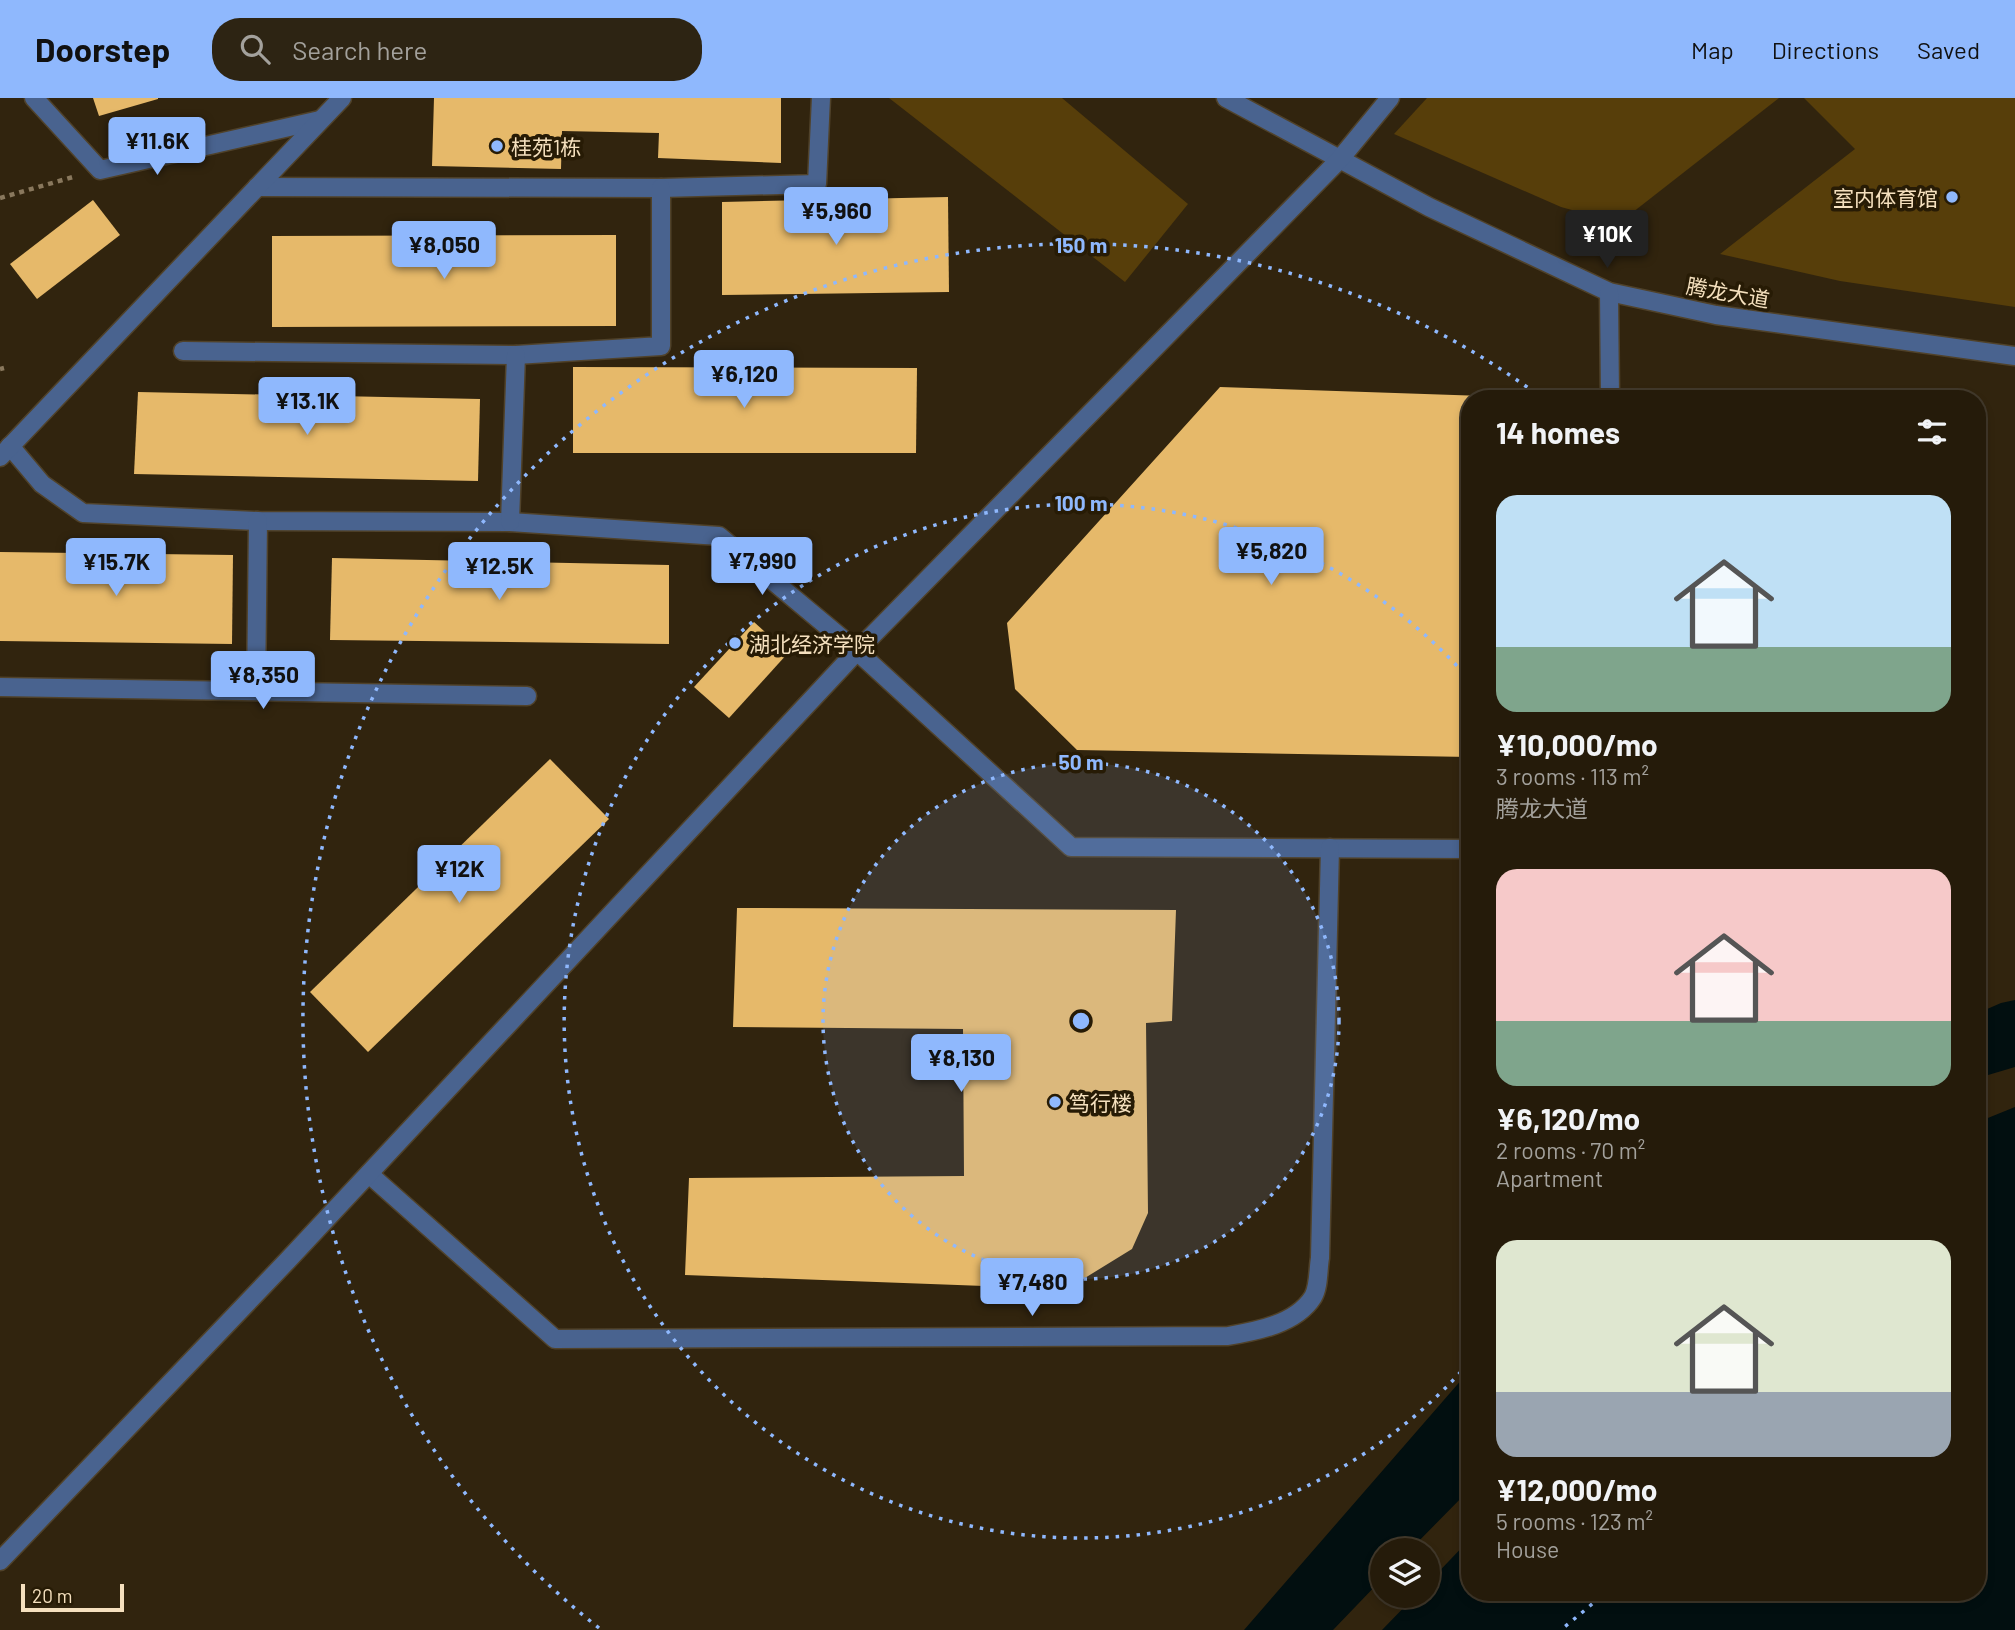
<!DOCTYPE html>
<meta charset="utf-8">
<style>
:root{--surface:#251b0a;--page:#2d2413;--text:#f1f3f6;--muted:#a3a19c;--line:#42392b;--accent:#8fb8fd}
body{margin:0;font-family:Barlow,"Noto Sans SC",sans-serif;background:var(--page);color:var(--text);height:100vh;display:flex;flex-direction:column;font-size:26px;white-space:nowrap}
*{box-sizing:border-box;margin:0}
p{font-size:23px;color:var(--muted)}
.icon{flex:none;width:38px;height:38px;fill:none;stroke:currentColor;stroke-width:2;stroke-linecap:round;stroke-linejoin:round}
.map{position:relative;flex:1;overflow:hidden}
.side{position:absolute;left:1461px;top:292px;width:525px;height:1211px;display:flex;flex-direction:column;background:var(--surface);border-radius:28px;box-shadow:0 4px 10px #0003,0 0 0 2px var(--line)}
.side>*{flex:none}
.fabs{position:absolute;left:1370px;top:1440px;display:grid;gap:14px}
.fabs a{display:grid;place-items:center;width:70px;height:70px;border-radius:50%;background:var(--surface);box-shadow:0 4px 10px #0003,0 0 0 2px var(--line);font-size:35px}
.scale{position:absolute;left:21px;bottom:18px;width:103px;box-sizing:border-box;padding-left:7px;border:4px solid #f5e0be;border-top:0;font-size:19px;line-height:24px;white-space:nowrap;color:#f5e0be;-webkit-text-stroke:5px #271b05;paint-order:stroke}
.price{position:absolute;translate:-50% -60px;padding:0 16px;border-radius:7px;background:var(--accent);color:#111;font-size:23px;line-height:46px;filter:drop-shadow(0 2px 4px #0008)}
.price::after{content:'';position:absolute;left:50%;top:42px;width:21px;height:16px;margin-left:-10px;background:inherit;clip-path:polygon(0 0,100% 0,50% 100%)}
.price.active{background:#222;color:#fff}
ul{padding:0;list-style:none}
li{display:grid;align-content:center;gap:14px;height:371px;padding:0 35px}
li span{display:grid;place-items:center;height:217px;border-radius:21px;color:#555}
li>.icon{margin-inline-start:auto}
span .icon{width:126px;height:126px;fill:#fffc;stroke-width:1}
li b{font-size:30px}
h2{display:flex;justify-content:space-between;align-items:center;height:84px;padding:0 35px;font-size:30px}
header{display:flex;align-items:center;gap:42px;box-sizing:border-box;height:98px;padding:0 35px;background:var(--accent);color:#111}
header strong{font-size:33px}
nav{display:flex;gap:38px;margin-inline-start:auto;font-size:24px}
.search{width:490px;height:63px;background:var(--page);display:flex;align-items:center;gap:18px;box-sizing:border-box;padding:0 24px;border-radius:28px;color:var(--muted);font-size:26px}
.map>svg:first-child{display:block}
.green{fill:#573e0a}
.water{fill:#020f10}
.building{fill:#e6b96a}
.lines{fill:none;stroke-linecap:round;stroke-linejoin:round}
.street-casing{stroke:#50422a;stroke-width:21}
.path{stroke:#89785d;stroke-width:4.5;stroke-dasharray:5 5;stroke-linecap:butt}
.street{stroke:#49638f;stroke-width:18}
.ring{fill:none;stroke:#8fb8fd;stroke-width:3.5;stroke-dasharray:3.5 7}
.poi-dot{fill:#8fb8fd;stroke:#271b05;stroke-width:2.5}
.labels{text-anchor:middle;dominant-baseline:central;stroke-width:7;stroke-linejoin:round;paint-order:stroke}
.poi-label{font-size:21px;fill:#f5e0be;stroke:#271b05;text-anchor:start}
.street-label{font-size:21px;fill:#f5e0be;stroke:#271b05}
.centre{fill:#8fb8fd;stroke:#271b05;stroke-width:3.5}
.ring-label{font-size:21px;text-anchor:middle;font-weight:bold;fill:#8fb8fd;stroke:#271b05;stroke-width:7;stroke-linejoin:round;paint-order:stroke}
</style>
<header>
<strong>Doorstep</strong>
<div class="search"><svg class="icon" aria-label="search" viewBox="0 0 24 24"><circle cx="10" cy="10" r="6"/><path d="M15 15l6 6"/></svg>Search here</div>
<nav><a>Map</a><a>Directions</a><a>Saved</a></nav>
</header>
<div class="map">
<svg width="2015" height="1532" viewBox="0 0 2015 1532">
<rect width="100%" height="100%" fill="#31240e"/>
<g class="green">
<polygon points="889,0 1062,0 1188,106 1125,184"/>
<polygon points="1427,0 1779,0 1619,125 1561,109 1394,36"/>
<polygon points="1804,0 2015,0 2015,209 1840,183 1720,156 1855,51"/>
</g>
<g class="water">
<polygon points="2015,902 2015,969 1978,980 1978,915 2001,905"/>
<polygon points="2015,1009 2015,1532 1382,1532 1415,1498 1428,1498 1428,1485 1470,1441 1470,1494 1978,1494 1978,1024"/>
<polygon points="1470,1272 1470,1391 1410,1452 1382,1452 1382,1481 1333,1532 1244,1532"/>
</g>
<g class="building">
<polygon points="93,0 158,0 158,1 99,18"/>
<polygon points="434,0 781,0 781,65 658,60 659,35 562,33 561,71 432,68"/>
<polygon points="948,99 949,194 722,197 722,104"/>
<polygon points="93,102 120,137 37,201 10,166"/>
<polygon points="616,137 616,228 272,229 272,138"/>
<polygon points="573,269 917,270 916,355 573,355"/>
<polygon points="1220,289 1513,299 1513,301 1470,301 1470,659 1077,652 1015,591 1007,525"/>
<polygon points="138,294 480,301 478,383 134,376"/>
<polygon points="0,454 233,457 232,546 0,543"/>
<polygon points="332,460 669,467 669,546 330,542"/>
<polygon points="754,524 788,555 729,620 694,589"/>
<polygon points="550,661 609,721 368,954 310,894"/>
<polygon points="737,810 1176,812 1172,923 1146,925 1148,1115 1132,1151 1067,1191 685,1177 689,1080 964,1078 963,931 733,929"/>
</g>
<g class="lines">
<defs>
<g id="street">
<polyline points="34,0 100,72 320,22"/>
<polyline points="1226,0 1429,109 1609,194 1716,217 2015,258"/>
<polyline points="257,89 661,90 817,86 821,0"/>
<polyline points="1609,194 1610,301"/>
<polyline points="183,253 516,257 661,248 661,90"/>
<polyline points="10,348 42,386 83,415 258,423 510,424 719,438 857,553 1071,749 1470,751"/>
<polyline points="0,359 342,0"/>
<polyline points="510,424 516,257"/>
<polyline points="0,589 527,598"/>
<polyline points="256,593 258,423"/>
<path d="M369 1076 555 1241 1228 1238C1257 1233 1296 1226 1313 1199 1319 1189 1318 1171 1320 1160L1330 750"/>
<polyline points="0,1463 288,1162 857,553 1340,61 1390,0"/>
</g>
</defs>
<use href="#street" class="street-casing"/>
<g class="path">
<polyline points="0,100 73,79"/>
<polyline points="0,271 4,270"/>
</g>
<use href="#street" class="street"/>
</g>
<circle cx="1081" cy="923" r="258" fill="#8fb8fd" fill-opacity=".12"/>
<g class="ring">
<circle cx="1081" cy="923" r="258"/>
<path d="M1468 1266A517 517 0 1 1 1468 580"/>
<path d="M1600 1499A775 775 0 0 1 1563 1530M599 1530A775 775 0 0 1 1542 300"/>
</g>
<g class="poi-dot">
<circle cx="497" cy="48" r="7"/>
<circle cx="1952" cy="99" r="7"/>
<circle cx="735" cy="545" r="7"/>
<circle cx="1055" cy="1004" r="7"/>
</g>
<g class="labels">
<g class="poi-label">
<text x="511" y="48">桂苑1栋</text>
<text x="1938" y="99" text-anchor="end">室内体育馆</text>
<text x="749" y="545">湖北经济学院</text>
<text x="1069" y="1004">笃行楼</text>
</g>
<g class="street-label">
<text transform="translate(1728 194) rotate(10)">腾龙大道</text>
</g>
</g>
<circle cx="1081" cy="923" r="10" class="centre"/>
<g class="ring-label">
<text x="1081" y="155">150 m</text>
<text x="1081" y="413">100 m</text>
<text x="1081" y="672">50 m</text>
</g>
</svg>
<div class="fabs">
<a><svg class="icon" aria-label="layers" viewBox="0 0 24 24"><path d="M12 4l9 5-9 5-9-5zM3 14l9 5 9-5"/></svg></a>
</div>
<div class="scale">20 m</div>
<b class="price" style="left:157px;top:79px">¥11.6K</b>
<b class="price" style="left:836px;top:149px">¥5,960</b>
<b class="price active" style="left:1607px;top:172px">¥10K</b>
<b class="price" style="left:444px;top:183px">¥8,050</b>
<b class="price" style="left:744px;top:312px">¥6,120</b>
<b class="price" style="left:307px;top:339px">¥13.1K</b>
<b class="price" style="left:1271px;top:489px">¥5,820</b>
<b class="price" style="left:762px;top:499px">¥7,990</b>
<b class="price" style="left:116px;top:500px">¥15.7K</b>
<b class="price" style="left:499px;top:504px">¥12.5K</b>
<b class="price" style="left:263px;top:613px">¥8,350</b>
<b class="price" style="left:459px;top:807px">¥12K</b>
<b class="price" style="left:961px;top:996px">¥8,130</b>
<b class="price" style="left:1032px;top:1220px">¥7,480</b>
<section class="side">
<h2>14 homes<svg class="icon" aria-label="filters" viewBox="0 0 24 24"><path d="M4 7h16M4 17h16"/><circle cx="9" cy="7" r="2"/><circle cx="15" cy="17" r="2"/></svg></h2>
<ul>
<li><span style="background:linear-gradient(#bfe0f5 70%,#7fa58c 0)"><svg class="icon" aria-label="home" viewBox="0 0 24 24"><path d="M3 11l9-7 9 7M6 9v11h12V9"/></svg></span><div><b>¥10,000/mo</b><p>3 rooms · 113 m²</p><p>腾龙大道</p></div></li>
<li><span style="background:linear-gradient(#f6c9c9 70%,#7fa58c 0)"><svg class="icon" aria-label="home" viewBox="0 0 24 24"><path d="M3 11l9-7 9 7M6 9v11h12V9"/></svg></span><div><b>¥6,120/mo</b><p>2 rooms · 70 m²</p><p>Apartment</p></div></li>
<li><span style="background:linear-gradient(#dfe7d0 70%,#9aa5b1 0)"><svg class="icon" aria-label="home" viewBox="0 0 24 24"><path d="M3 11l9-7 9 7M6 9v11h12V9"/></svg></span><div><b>¥12,000/mo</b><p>5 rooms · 123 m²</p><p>House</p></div></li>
</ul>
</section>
</div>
